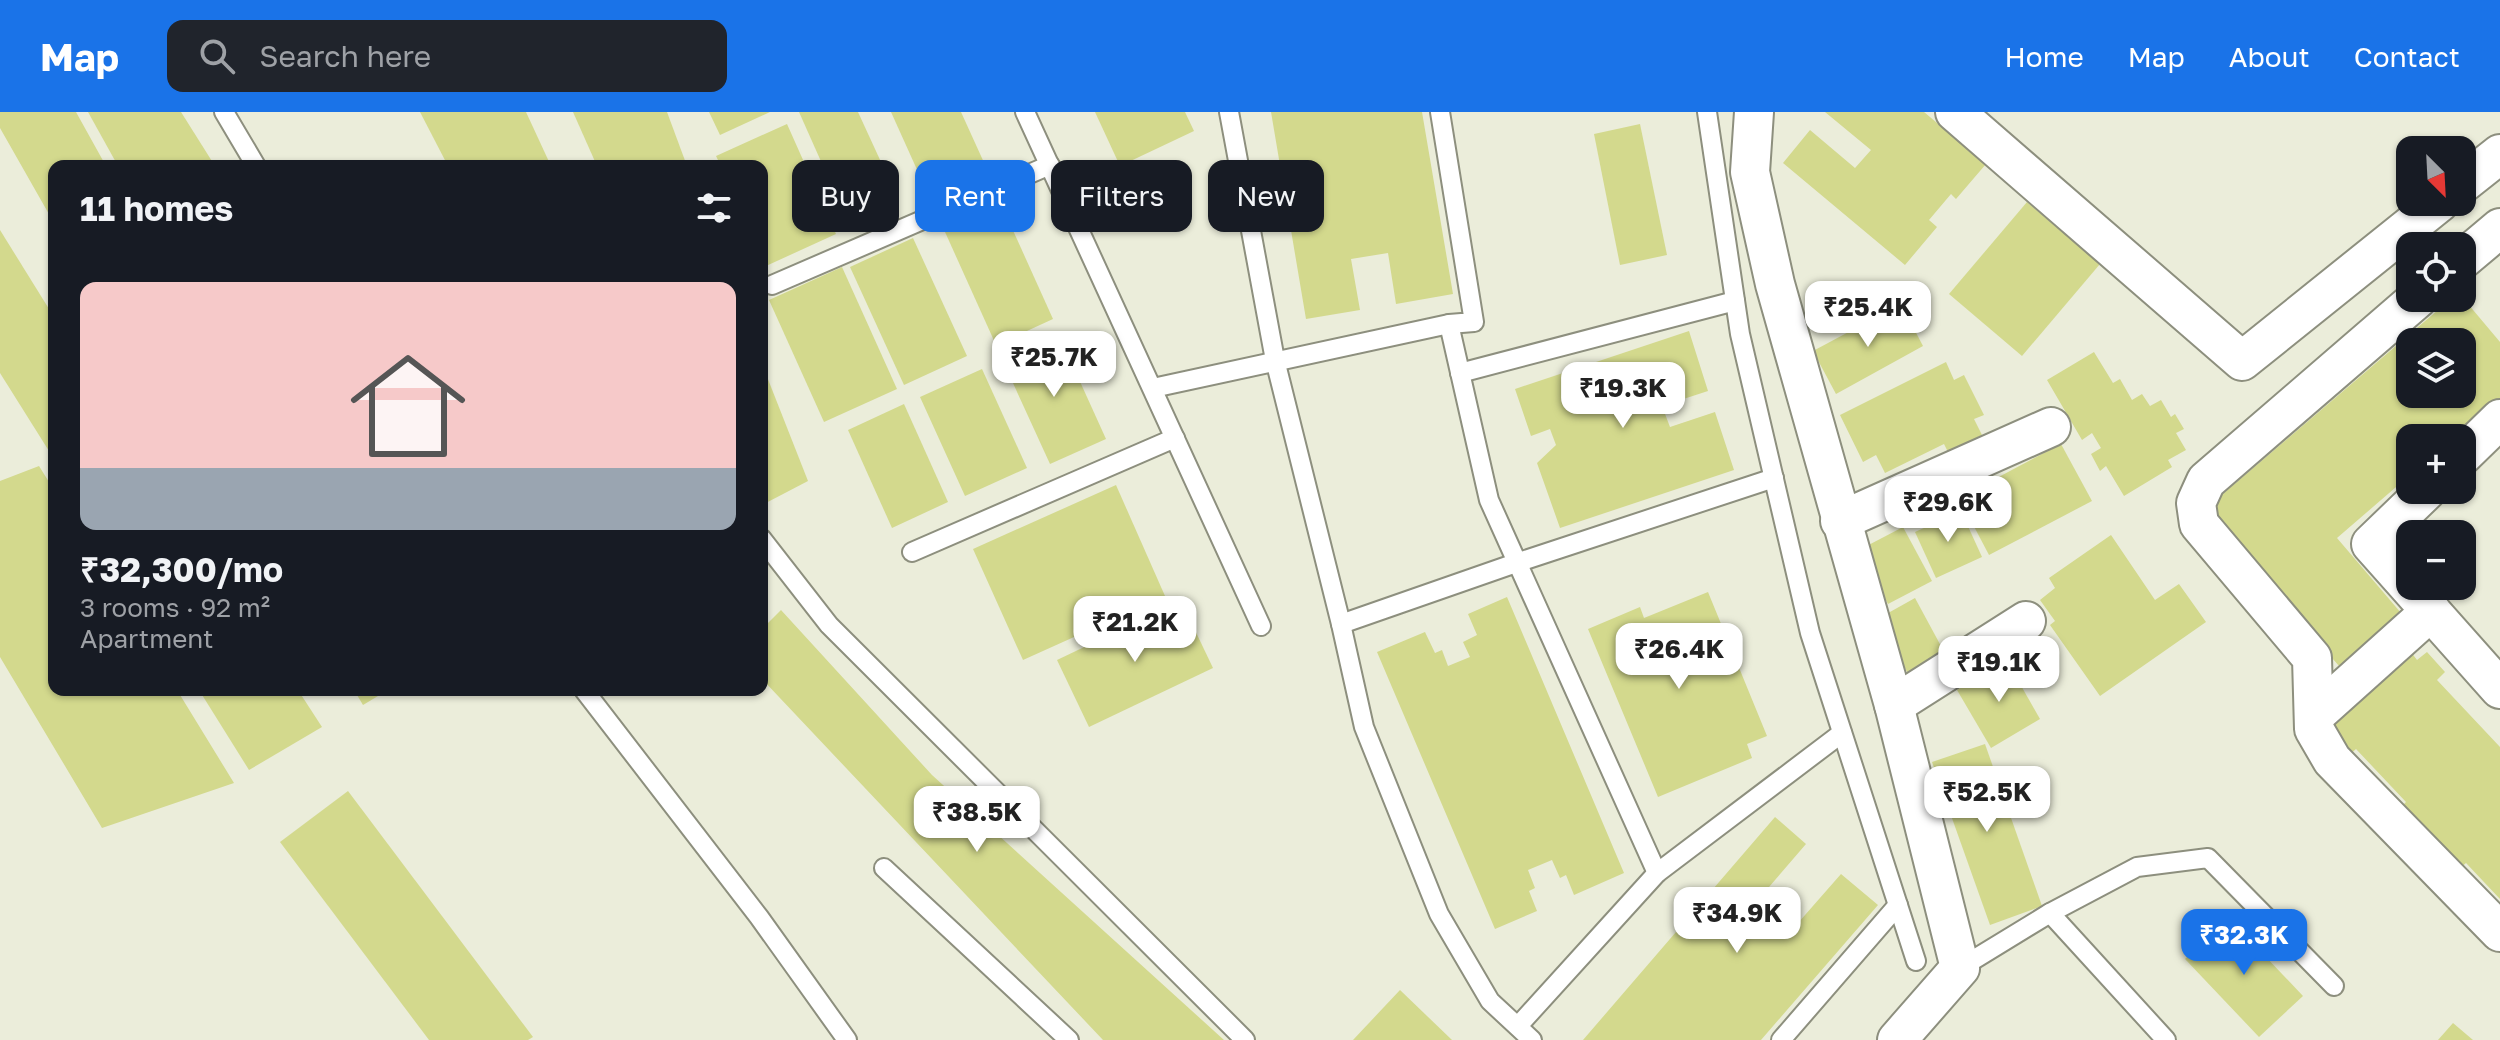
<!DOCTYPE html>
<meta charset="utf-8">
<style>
:root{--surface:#171b24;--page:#20242c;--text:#f1f3f6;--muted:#9ea1a6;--line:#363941;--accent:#1a73e8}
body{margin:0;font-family:"Golos Text",sans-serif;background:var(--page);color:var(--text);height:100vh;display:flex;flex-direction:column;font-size:30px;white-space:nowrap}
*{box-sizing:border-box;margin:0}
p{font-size:26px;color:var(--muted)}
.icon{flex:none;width:44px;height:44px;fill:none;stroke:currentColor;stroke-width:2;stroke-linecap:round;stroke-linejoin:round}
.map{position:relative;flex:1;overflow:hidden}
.details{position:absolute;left:48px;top:48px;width:720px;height:536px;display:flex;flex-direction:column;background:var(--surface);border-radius:16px;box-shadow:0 2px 6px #0004}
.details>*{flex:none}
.top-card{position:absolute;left:792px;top:48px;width:760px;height:72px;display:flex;gap:16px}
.needle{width:52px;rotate:156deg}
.buttons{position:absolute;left:2396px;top:24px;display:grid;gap:16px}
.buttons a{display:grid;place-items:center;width:80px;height:80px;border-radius:16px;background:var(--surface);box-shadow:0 2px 6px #0004;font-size:40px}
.price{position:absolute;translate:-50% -68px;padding:0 18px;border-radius:16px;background:#fff;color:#222;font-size:26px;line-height:52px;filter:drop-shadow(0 2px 4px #0008)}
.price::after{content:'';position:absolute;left:50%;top:48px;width:24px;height:18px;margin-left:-12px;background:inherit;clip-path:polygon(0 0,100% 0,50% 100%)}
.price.current{background:var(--accent);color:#fff}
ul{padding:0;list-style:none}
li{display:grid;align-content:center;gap:16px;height:424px;padding:0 32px}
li+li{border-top:2px solid var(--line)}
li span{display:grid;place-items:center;height:248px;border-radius:16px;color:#555}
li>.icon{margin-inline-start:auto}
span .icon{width:144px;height:144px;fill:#fffc;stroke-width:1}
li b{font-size:34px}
h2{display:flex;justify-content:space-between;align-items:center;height:96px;padding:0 32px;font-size:34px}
.pill{padding:0 28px;border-radius:16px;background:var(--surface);box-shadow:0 2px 6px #0004;font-size:28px;line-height:72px}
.pill.current{background:var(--accent);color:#fff}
header{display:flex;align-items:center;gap:48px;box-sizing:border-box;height:112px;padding:0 40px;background:var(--accent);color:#fff}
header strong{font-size:38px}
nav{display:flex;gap:44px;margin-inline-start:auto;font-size:28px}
.search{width:560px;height:72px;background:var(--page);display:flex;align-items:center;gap:20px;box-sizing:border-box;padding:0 28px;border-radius:16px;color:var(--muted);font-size:30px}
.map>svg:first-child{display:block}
.building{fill:#d3d98d;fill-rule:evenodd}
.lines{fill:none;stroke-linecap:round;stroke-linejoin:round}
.service-casing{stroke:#8d8f7e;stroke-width:22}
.minor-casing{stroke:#8d8f7e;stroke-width:42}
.service{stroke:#fff;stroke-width:18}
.minor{stroke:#fff;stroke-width:38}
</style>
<header>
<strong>Map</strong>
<div class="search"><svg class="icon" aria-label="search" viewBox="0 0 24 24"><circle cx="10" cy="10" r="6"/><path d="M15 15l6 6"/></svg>Search here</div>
<nav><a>Home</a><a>Map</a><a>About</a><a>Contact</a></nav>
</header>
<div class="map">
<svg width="2500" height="928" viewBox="0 0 2500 928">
<rect width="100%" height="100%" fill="#ebedda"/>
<g class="building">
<polygon points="0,0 76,0 106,54 54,54 54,111 0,16"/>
<polygon points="88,0 181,0 215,54 118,54"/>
<polygon points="420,0 526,0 551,54 448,54"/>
<polygon points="573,0 667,0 687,54 597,54"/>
<polygon points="709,0 770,0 720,23"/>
<polygon points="799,0 858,0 898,87 848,110"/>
<polygon points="891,0 961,0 986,55 928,82"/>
<polygon points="1095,0 1185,0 1194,19 1120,54"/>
<polygon points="1271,0 1422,0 1453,182 1396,192 1388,141 1351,147 1360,198 1306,207"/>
<polygon points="1825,0 1924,0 1986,52 1956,87 1951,82 1929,108 1937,115 1905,153 1783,51 1810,18 1855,56 1871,38"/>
<polygon points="787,12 836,122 766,154 762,145 762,54 721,54 716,44"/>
<polygon points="1640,12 1667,143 1620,153 1594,22"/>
<polygon points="2027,90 2100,152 2022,244 1949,182"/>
<polygon points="1002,94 1053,207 996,233 945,120"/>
<polygon points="0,118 54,205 54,347 0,261"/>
<polygon points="913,126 967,244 904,273 850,155"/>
<polygon points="842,155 897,277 824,310 769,188"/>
<path d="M2452 186H2463L2500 230V286L2453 326H2410V363L2337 426 2401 501 2339 554 2204 398ZM2410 230H2462V282H2410Z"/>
<polygon points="1901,192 1923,234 1836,282 1813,239"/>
<polygon points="1689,219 1708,279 1662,294 1670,315 1715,300 1734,358 1560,416 1537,351 1556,333 1550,317 1531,324 1515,277"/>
<polygon points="1058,221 1106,327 1050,352 1002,247"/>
<polygon points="2094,240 2113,271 2120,267 2132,288 2142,282 2150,294 2161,288 2171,305 2175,302 2184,317 2176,321 2186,338 2168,348 2172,355 2124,384 2106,354 2100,359 2091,342 2101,336 2092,321 2082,328 2047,268"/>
<polygon points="1946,250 1954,268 1964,263 1984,303 1974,307 1982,323 1948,340 1944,332 1885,361 1876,343 1863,350 1840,303"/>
<polygon points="762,252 808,369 762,393"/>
<polygon points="982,257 1027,356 965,384 920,285"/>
<polygon points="904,292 948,390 892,416 848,318"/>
<polygon points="2061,332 2092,389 1989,443 1959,386"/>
<polygon points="39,354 54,378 54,578 177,578 234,671 102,716 0,545 0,369"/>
<polygon points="1116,373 1165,484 1023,548 973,437"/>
<polygon points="1961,399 1982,445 1936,466 1915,420"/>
<polygon points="1903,415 1932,469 1888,492 1859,438"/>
<polygon points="2111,423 2155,488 2179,472 2206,510 2100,584 2050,513 2055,509 2040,488 2055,476 2049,466"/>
<polygon points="1708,480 1767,624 1747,632 1752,646 1658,685 1588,517 1640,495 1644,506"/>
<polygon points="1507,485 1624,761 1574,783 1566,763 1560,766 1552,748 1528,758 1535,776 1529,779 1537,799 1495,817 1377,540 1425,520 1435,541 1442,538 1448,554 1470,545 1463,530 1477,523 1468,502"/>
<polygon points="1915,486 1948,547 1911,567 1890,529 1881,505"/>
<polygon points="1181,489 1213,556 1089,615 1057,548"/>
<polygon points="781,498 932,663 1224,928 1103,928 762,567 762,517"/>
<polygon points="2408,536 2417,548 2427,540 2445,560 2437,568 2500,635 2500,787 2466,751 2459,757 2401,695 2406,690 2356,637 2346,646 2326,611"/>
<polygon points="2007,549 2040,607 1991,636 1957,578"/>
<polygon points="199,578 298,578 322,615 249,658"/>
<polygon points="354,578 388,578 363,593"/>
<polygon points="1985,632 2042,794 1990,813 1932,650"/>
<polygon points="348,679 533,925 528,928 429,928 280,730"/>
<polygon points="1775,705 1806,732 1763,782 1798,811 1841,762 1878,793 1761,928 1583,928"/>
<polygon points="2228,805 2303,884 2259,925 2185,847"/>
<polygon points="1400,878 1452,928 1353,928"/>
<polygon points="2453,911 2473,928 2438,928"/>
</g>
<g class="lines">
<defs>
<g id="service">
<polyline points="224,0 256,54"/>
<polyline points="1025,0 1261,514"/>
<polyline points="1229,0 1275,248 1341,512 1364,615 1439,802 1490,889 1532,928"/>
<polyline points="1440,0 1474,210 1449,212"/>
<polyline points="1707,0 1740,222 1810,521 1916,849"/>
<polyline points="772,173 1050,53"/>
<polyline points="1460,261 1735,189"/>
<polyline points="1153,276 1449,212 1489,388 1657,761"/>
<polyline points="762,427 829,513 1245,928"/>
<polyline points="912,440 1175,326"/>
<polyline points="1341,512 1516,451 1774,366"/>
<polyline points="584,578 759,805 847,928"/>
<polyline points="884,756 1069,928"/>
<polyline points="2050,801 2166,928"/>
<polyline points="1960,856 2050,801 2137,755 2208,746 2334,874"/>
<polyline points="1518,914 1657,761 1842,621"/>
<polyline points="1781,928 1898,793"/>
</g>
<g id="minor">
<polyline points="1754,0 1750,60 1775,172 1894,593 1960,856 1897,928"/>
<polyline points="1955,0 2242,249 2440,90"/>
<polyline points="2462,72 2500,42"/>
<polyline points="2462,148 2500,116"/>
<polyline points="2418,186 2206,369 2196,391 2199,412 2312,546 2314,617 2332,648 2500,820"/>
<polyline points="2462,344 2500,307"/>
<polyline points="2427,378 2371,432 2500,577"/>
<polyline points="1840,409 2051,315"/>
<polyline points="1894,593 2026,509"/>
<polyline points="2315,603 2431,499"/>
</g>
</defs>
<use href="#service" class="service-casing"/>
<use href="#minor" class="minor-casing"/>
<use href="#service" class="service"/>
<use href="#minor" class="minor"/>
</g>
</svg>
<div class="buttons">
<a><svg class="needle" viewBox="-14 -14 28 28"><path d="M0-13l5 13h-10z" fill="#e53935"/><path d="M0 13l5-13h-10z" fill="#9ea1a6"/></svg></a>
<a><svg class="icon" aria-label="locate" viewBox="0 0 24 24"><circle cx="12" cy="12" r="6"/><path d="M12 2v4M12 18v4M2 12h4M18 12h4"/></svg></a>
<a><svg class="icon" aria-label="layers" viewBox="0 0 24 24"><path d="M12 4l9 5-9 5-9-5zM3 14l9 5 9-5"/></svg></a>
<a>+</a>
<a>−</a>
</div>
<b class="price" style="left:1868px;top:237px">₹25.4K</b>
<b class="price" style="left:1054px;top:287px">₹25.7K</b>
<b class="price" style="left:1623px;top:318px">₹19.3K</b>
<b class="price" style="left:1948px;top:432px">₹29.6K</b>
<b class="price" style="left:1135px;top:552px">₹21.2K</b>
<b class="price" style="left:1679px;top:579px">₹26.4K</b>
<b class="price" style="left:1999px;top:592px">₹19.1K</b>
<b class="price" style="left:1987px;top:722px">₹52.5K</b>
<b class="price" style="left:977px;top:742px">₹38.5K</b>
<b class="price" style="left:1737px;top:843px">₹34.9K</b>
<b class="price current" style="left:2244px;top:865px">₹32.3K</b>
<div class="top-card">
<a class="pill">Buy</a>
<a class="pill current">Rent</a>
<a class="pill">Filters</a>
<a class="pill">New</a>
</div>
<section class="details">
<h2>11 homes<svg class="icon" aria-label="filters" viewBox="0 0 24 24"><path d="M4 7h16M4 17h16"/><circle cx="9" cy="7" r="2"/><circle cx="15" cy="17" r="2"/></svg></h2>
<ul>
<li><span style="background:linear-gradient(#f6c9c9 75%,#9aa5b1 0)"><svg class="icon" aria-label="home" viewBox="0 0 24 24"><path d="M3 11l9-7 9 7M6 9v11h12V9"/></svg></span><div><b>₹32,300/mo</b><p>3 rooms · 92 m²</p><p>Apartment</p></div></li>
</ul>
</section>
</div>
